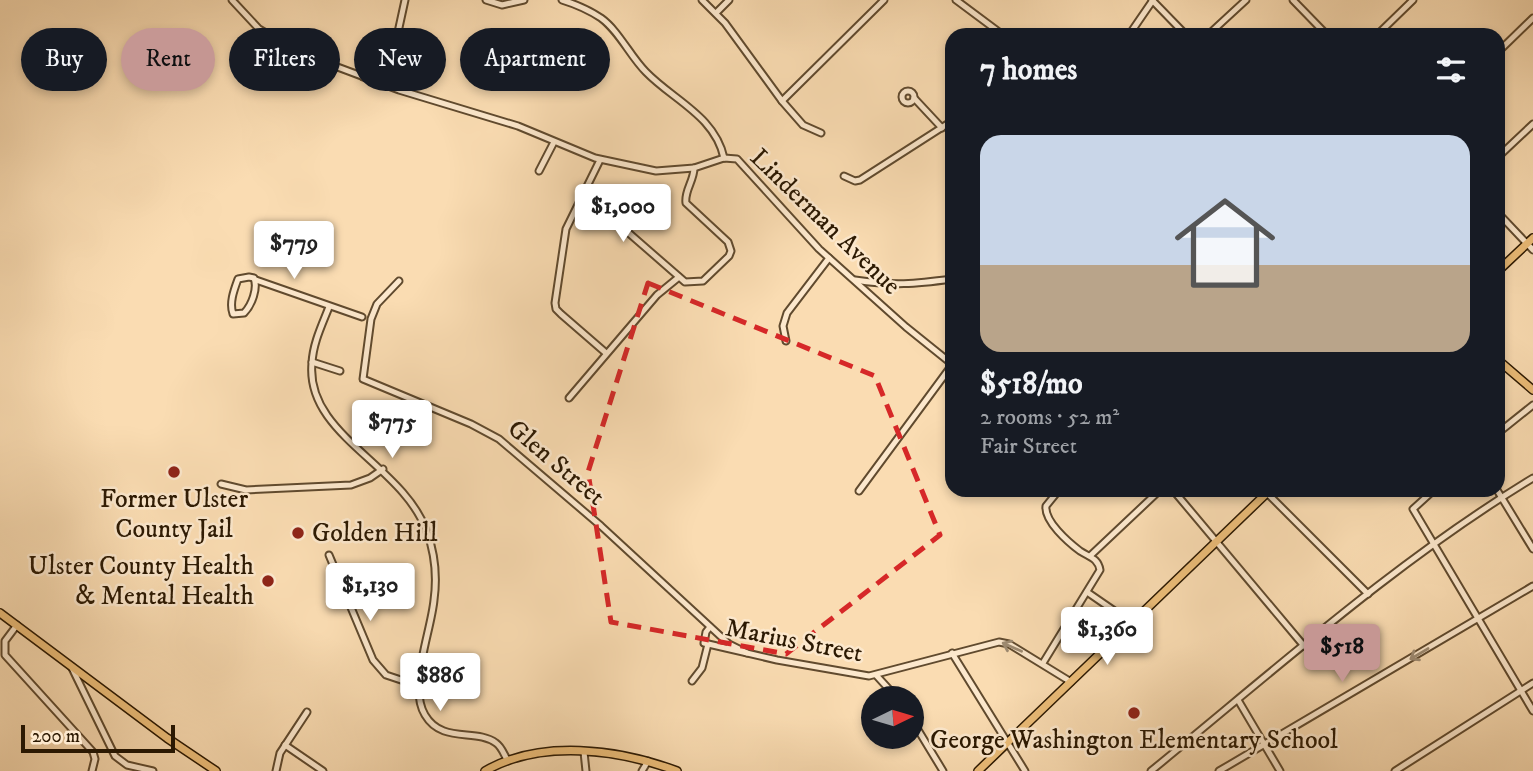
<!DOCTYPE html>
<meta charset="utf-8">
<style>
:root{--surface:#171b24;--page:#20242c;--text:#f1f3f6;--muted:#9ea1a6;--line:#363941;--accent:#c59692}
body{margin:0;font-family:"IM FELL DW Pica",serif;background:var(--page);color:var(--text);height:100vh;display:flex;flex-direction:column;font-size:26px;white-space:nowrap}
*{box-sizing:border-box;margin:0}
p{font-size:23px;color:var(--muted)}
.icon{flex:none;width:38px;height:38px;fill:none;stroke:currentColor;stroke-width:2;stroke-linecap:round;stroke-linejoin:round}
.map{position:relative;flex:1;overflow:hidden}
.details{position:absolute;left:945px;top:28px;width:560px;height:469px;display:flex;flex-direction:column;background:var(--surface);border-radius:21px;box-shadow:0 4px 10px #0003}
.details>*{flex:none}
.hud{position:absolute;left:21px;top:28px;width:665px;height:63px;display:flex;gap:14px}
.needle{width:46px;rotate:85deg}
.tools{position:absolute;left:861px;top:686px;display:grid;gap:14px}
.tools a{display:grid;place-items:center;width:63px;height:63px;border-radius:50%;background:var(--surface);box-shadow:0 4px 10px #0003;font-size:35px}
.scale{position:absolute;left:21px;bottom:18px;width:154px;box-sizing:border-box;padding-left:7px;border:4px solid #2c1902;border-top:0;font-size:19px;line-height:24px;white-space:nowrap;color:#2c1902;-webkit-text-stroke:5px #fce8cd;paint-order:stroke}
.price{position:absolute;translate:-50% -60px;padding:0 16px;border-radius:7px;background:#fff;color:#222;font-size:23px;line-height:46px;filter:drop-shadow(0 2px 4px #0008)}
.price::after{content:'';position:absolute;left:50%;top:42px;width:21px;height:16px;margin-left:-10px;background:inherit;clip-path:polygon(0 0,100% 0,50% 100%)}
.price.active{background:var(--accent);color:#111}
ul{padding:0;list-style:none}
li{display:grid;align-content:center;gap:14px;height:371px;padding:0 35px}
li+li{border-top:2px solid var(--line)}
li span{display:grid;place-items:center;height:217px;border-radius:21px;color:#555}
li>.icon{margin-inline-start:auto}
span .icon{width:126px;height:126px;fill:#fffc;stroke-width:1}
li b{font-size:30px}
h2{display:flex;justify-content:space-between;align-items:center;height:84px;padding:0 35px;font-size:30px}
.pill{padding:0 24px;border-radius:32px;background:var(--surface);box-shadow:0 4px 10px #0003;font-size:24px;line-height:63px}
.pill.active{background:var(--accent);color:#111}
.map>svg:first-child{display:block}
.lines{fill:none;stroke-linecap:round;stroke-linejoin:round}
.minor-casing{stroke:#604a2e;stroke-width:9}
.major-casing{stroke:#2c1902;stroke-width:10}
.minor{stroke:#fce8cd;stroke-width:5}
.major{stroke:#edbe79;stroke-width:7}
.oneway{stroke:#9e8b72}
.marked{fill:none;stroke:#d62828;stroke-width:5;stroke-dasharray:14 9;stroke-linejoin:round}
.poi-dot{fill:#8f2418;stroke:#fce8cd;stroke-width:2.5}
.labels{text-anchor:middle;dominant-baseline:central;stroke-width:5;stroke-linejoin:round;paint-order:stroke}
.street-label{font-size:26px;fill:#2c1902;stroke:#fce8cd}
.poi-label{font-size:26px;fill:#2c1902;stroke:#fce8cd}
</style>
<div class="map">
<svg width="1533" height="771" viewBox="0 0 1533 771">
<rect width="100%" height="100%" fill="#fadcb2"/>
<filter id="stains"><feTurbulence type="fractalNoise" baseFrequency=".00286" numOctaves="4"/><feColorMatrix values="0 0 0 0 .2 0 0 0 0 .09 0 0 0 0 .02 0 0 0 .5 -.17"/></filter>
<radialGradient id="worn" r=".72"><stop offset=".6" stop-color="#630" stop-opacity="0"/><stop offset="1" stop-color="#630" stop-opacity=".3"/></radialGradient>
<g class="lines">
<defs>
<g id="minor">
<polyline points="232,0 259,29 300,53 399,90 518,126 595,158 656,171 694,168 724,158 737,159 819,249 906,327 952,364"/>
<polyline points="486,0 502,5 524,0"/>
<path d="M562 0C575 4 589 10 601 18 619 31 630 56 646 72 673 100 715 116 724 158"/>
<polyline points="702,0 725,23 782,101 803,125 821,133"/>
<polyline points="956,0 1003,35"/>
<polyline points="1152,0 1186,35"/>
<polyline points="1293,0 1327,35"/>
<polyline points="716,13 729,0"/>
<polyline points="1129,35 1153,0"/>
<polyline points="1208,35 1246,0"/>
<polyline points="1377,35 1413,0"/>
<polyline points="1498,52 1533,18"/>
<polyline points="363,77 373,65 395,46 405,0"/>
<circle cx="908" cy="97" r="6"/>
<polyline points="914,98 942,128"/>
<polyline points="782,101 884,0"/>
<polyline points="1498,157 1533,124"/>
<polyline points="600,160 566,229 555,303 556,309 561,314 606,353"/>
<polyline points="539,171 554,142"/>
<polyline points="844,176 855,181 860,180 952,121"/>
<path d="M584 194 685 282 703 281 729 256 731 251 728 242 686 203C684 191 694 181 694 168"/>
<polyline points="1498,213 1533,250"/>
<path d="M249 277 254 278C258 288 252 305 244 313L233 314C229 303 234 290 238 279Z"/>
<polyline points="256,280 362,317"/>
<path d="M855 280C893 286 915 284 952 279"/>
<polyline points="399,281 377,304 371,319 363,379 471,424 499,439 601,526 729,644 747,653"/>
<path d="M329 307C322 325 313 343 312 363 305 435 403 464 427 532 435 554 437 578 434 600 431 632 408 687 425 715 442 744 476 728 496 743 502 747 504 755 508 761"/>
<polyline points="786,341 783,326 787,313 829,258"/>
<polyline points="312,362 340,371"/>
<polyline points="569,398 657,295 679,277"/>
<polyline points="1498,433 1533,405"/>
<polyline points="221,484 246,490 351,485 370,478 383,469"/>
<polyline points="1173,490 1304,646"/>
<polyline points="1434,490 1413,509 1533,711"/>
<polyline points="1497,490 1533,549"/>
<polyline points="859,491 952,365"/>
<polyline points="1267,493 1368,594"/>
<polyline points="329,555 373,660 386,675 419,686"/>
<polyline points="1090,556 1160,490"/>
<polyline points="1087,592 1132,623"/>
<polyline points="17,625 5,641 5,655 93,752 95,759 92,771"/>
<polyline points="710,627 706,632 704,643 777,660 869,676 999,642 1009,644 1071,682"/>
<polyline points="952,653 1025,771"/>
<path d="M1043 663 1100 570C1098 558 1089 557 1080 551 1068 542 1044 521 1046 506L1059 490"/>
<polyline points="71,666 115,756 127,765 153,771"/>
<polyline points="876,675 897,698"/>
<polyline points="692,681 702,668 708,644"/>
<polyline points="1238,700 1280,771"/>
<polyline points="912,720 943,771"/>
<polyline points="285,745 323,771"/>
<polyline points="584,752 586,771"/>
<polyline points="276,771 280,753 307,712"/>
<polyline points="642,771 648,761"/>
<path d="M1151 771C1275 670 1396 561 1533 478"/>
<polyline points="1219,771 1533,586"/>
<polyline points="1395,771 1533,683"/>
</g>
<g id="major">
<polyline points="1498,271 1533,238"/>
<polyline points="1498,360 1533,390"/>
<polyline points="0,613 167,738 216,771"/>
<path d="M485 771C541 739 618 749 677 771"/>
<polyline points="978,771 1270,490"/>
</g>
</defs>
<use href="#minor" class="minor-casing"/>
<use href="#major" class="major-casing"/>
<use href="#minor" class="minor"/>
<use href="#major" class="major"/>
</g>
<defs><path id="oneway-shaft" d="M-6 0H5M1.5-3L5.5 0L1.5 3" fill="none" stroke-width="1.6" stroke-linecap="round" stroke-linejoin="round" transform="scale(1.75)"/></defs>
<g class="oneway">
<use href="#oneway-shaft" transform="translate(1012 647) rotate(-156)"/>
<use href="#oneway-shaft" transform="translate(1419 654) rotate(149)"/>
</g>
<path class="marked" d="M648 283 875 376 940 535 786 654 611 622 588 472Z"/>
<g class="poi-dot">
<circle cx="174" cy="472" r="7"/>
<circle cx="298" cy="533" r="7"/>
<circle cx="268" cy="581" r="7"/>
<circle cx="1134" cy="713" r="7"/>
</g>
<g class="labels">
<g class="street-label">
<text transform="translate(825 222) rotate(44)">Linderman Avenue</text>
<text transform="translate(556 463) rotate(40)">Glen Street</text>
<text transform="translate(794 641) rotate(11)">Marius Street</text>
</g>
<g class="poi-label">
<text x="174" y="499">Former Ulster<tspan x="174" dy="30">County Jail</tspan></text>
<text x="312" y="533" text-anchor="start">Golden Hill</text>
<text x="254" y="566" text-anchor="end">Ulster County Health<tspan x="254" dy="30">&amp; Mental Health</tspan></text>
<text x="1134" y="740">George Washington Elementary School</text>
</g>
</g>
<rect width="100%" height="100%" filter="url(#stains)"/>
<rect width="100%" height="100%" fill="url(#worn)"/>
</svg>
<div class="tools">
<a><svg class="needle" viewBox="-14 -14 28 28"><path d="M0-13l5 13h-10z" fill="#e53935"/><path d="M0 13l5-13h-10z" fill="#9ea1a6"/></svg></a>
</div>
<div class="scale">200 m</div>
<b class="price" style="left:623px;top:244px">$1,000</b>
<b class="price" style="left:294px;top:281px">$779</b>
<b class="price" style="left:392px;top:460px">$775</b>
<b class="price" style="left:370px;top:623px">$1,130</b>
<b class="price" style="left:1107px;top:667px">$1,360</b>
<b class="price active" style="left:1342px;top:684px">$518</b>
<b class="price" style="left:440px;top:713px">$886</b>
<div class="hud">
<a class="pill">Buy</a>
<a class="pill active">Rent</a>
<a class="pill">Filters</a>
<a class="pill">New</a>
<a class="pill">Apartment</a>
</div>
<section class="details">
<h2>7 homes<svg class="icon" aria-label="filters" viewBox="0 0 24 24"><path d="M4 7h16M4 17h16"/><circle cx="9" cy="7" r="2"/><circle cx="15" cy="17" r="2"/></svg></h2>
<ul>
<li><span style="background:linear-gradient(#c9d6e8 60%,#b9a48a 0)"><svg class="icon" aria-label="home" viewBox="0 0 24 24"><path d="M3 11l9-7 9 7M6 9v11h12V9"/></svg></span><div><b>$518/mo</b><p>2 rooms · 52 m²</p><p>Fair Street</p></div></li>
</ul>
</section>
</div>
